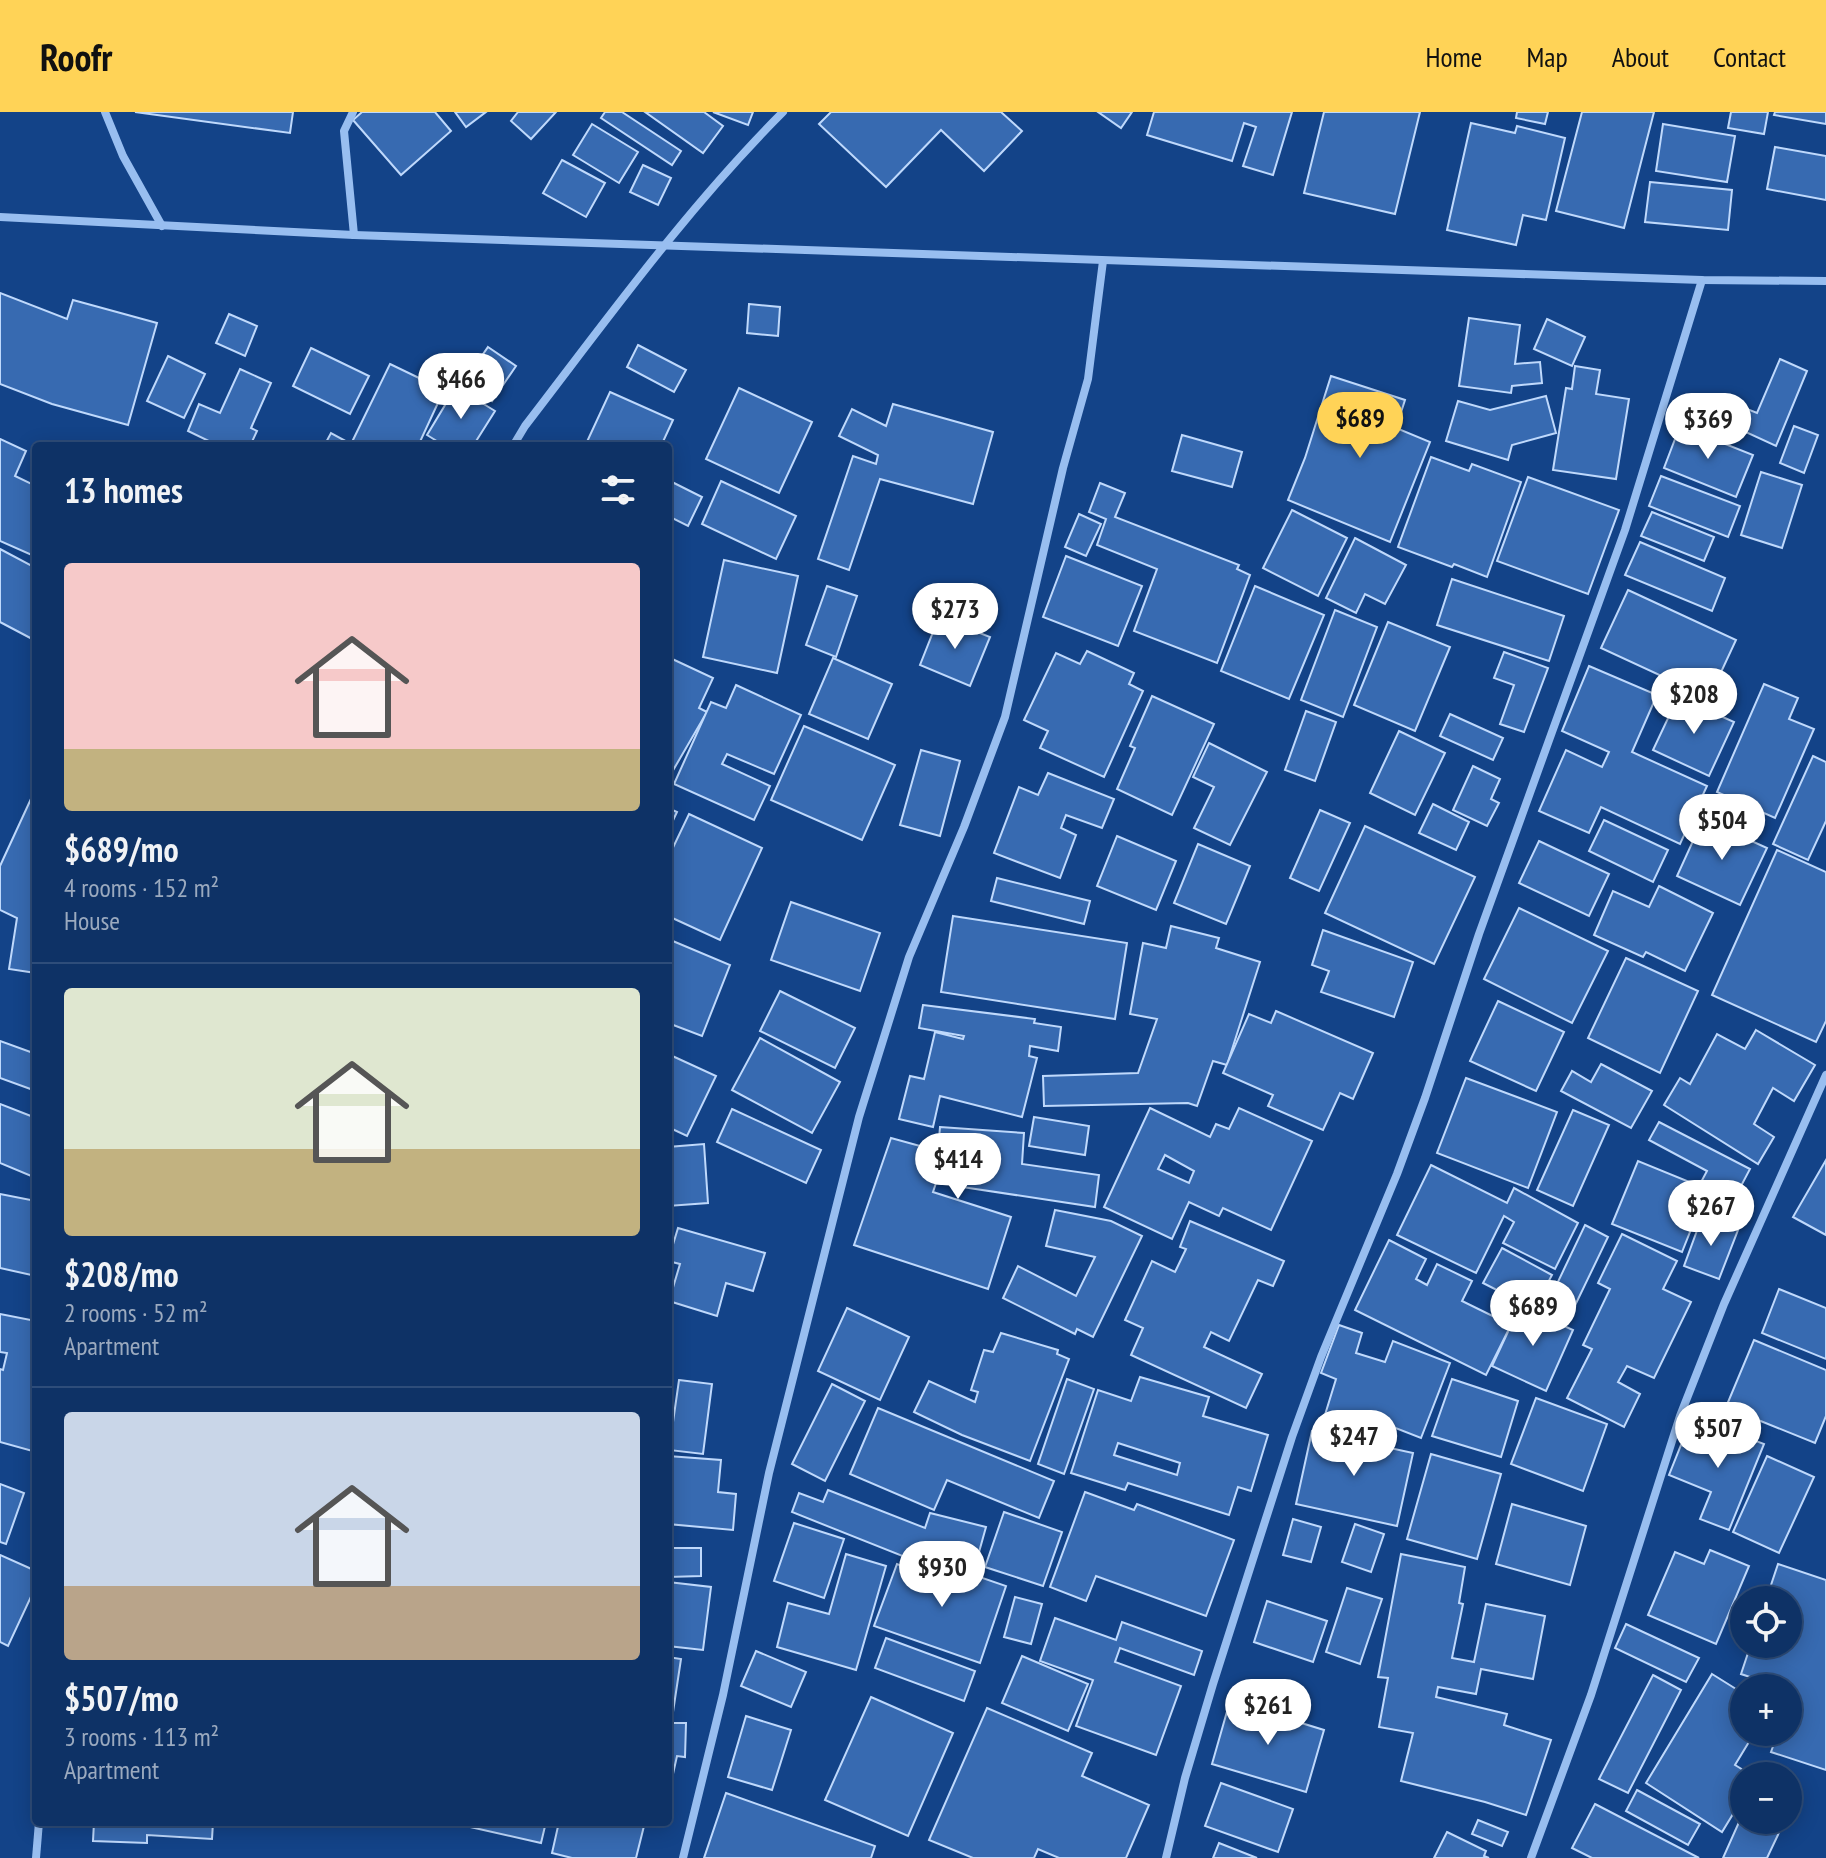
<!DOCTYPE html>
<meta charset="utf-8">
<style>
:root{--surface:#0e3266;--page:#173a6c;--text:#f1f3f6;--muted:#9baabf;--line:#2e4d7a;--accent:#ffd357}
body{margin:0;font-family:"PT Sans Narrow",sans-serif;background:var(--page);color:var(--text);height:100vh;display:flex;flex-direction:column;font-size:30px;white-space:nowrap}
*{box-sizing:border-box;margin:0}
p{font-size:26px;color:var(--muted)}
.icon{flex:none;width:44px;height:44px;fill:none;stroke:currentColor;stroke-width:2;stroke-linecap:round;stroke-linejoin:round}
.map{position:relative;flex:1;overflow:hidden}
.drawer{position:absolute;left:32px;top:330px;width:640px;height:1384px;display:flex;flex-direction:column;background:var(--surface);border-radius:8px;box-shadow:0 4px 20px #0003,0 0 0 2px var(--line)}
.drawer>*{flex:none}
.fabs{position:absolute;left:1730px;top:1474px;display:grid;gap:16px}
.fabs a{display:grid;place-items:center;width:72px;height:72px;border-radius:50%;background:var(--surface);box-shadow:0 4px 20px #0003,0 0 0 2px var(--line);font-size:40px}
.price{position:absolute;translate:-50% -68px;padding:0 18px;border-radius:28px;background:#fff;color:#222;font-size:26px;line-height:52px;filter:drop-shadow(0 2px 4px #0008)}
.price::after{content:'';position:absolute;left:50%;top:48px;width:24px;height:18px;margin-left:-12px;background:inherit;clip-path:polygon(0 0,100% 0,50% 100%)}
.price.current{background:var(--accent);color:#111}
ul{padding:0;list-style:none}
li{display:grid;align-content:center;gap:16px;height:424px;padding:0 32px}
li+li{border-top:2px solid var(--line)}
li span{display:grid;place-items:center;height:248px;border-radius:8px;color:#555}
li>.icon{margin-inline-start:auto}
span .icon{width:144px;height:144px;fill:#fffc;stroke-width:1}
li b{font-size:34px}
h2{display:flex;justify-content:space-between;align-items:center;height:96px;padding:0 32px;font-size:34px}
header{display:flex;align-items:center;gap:48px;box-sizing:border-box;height:112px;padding:0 40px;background:var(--accent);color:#111}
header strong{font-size:38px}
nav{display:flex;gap:44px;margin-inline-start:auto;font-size:28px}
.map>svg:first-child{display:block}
.building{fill:#376ab1;stroke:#bfd9fc;stroke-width:2;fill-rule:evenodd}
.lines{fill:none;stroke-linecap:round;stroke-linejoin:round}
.street{stroke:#98bef0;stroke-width:8}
</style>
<header>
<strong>Roofr</strong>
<nav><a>Home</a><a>Map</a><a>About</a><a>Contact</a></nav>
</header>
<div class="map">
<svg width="1826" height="1746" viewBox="0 0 1826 1746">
<rect width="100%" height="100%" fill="#134388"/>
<g class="building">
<polygon points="135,0 293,0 290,21"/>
<polygon points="362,0 435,0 451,19 401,63 353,8"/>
<polygon points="455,0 486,0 466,15"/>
<polygon points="518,0 556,0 531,27 511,9"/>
<polygon points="605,0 622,0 681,39 672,53 601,6"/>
<polygon points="645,0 704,0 723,14 703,41"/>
<polygon points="713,0 753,0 748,13"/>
<polygon points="831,0 1001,0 1022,19 984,59 941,18 886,75 819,12"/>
<polygon points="1098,0 1132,0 1121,16"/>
<polygon points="1154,0 1292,0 1273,63 1243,54 1256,15 1244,11 1232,49 1147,23"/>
<polygon points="1324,0 1420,0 1395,102 1304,81"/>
<polygon points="1517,0 1548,0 1545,12 1516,6"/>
<polygon points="1582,0 1654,0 1624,116 1556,99"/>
<polygon points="1731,0 1768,0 1764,22 1728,16"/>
<polygon points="1775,0 1826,0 1826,12 1774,3"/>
<polygon points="1471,11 1515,21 1517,14 1565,26 1546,108 1523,103 1516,133 1447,118"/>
<polygon points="592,12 638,40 619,71 573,43"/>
<polygon points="1663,12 1735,24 1727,70 1656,59"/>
<polygon points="1775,35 1826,44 1826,88 1767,77"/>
<polygon points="562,48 605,71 586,105 543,81"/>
<polygon points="643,53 671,66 658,93 630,80"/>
<polygon points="1650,70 1732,78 1728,118 1645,110"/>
<polygon points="0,181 67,207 73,188 157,211 128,313 52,292 0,272"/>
<polygon points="749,192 780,195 778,224 747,221"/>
<polygon points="229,202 257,214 245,244 216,231"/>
<polygon points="1469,206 1520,213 1515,252 1540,250 1542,271 1512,274 1511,281 1459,274"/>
<polygon points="1547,207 1585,225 1572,254 1534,237"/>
<polygon points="638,233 686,258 674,280 627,255"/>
<polygon points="488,235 516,254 492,289 464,270"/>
<polygon points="311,236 369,264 350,302 293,274"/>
<polygon points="168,244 205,262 184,306 147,289"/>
<polygon points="1780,247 1807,259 1776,334 1711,304 1719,286 1757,301"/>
<polygon points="390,252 444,278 418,334 324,334 331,321 351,332"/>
<polygon points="1575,254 1600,258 1596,282 1629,287 1616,367 1553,358 1566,276 1572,277"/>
<polygon points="240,257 271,271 251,316 257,319 250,334 219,334 188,319 199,292 220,301"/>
<polygon points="1331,264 1405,288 1396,316 1430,330 1390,430 1288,388 1305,346"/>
<polygon points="456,275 495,299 473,334 445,334 427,323"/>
<polygon points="739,276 812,310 779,381 706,347"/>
<polygon points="610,280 673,308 661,334 585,334"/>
<polygon points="1546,284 1556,321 1512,333 1508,348 1446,329 1458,289 1490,298"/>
<polygon points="893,292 993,320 973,392 880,367 849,458 818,447 853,344 876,352 878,343 839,324 852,297 886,314"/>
<polygon points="1680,314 1753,343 1736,385 1664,356"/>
<polygon points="1794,314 1818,323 1804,361 1780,351"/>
<polygon points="1182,323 1242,340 1232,375 1172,359"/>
<polygon points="0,327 26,339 15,364 36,374 34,444 0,429"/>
<polygon points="1431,345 1469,359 1472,352 1521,370 1487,465 1454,452 1452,455 1398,435"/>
<polygon points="1761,360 1802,373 1782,436 1741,423"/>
<polygon points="1661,364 1740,394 1728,425 1649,394"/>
<polygon points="1528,365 1619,398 1588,482 1497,449"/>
<polygon points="668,368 702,385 688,414 668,404"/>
<polygon points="721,369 796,404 776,447 702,412"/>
<polygon points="1100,371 1125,381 1115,405 1239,453 1237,457 1250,463 1217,551 1134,519 1157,457 1097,433 1106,407 1089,400"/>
<polygon points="1292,398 1347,426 1318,484 1263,456"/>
<polygon points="1652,400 1714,425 1704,449 1641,424"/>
<polygon points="1079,402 1101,412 1086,444 1065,435"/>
<polygon points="1355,426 1406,453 1385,492 1365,482 1356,501 1326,486"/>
<polygon points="1640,430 1725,466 1712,499 1625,463"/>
<polygon points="0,437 36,456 36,529 0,510"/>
<polygon points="1066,444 1142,474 1118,534 1043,505"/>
<polygon points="724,448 798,464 777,561 703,545"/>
<polygon points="1452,467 1564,504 1549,549 1437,513"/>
<polygon points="827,474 857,484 836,545 806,533"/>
<polygon points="1255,474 1324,503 1289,587 1221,559"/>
<polygon points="1628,478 1736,528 1709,586 1601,536"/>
<polygon points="1335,498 1377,515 1343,605 1301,588"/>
<polygon points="939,505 990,525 970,574 920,553"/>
<polygon points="1388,510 1450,535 1415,619 1354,593"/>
<polygon points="1087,539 1134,561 1129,572 1143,579 1104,665 1040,636 1048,619 1024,608 1056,541 1080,552"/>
<polygon points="1504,540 1548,556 1524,620 1500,612 1514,573 1494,566"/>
<polygon points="668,545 713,566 699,596 707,600 668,667"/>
<polygon points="833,546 892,572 868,627 809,602"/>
<polygon points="1589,554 1657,583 1632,640 1707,674 1680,732 1601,695 1589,721 1539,699 1566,638 1602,655 1609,640 1562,619"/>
<polygon points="1764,572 1798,586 1789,607 1814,617 1775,706 1717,680"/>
<polygon points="736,573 801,603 774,662 727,642 722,652 770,674 754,708 674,672 711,590 726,596"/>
<polygon points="1152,584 1214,612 1172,703 1117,677 1135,636 1130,634"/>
<polygon points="1678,585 1734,610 1709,664 1653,638"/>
<polygon points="1306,599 1336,610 1315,669 1285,658"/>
<polygon points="1450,602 1503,626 1493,648 1440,624"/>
<polygon points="804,614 895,653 862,728 771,688"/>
<polygon points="1399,619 1445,641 1415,703 1370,681"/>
<polygon points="1209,631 1267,660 1230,733 1194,716 1214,675 1193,665"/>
<polygon points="921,638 960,649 940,724 900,713"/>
<polygon points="1813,644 1826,650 1826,709 1808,748 1773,732"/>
<polygon points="1473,654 1500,667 1491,687 1499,691 1487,714 1453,698"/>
<polygon points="1048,661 1114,687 1102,716 1066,703 1061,716 1076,723 1060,766 994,741 1019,675 1038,683"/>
<polygon points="36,676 36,861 9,857 17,806 0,798 0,754"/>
<polygon points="1433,692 1469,710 1456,738 1419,721"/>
<polygon points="668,696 677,700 668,719"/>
<polygon points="1320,698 1350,711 1319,779 1290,766"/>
<polygon points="689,702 762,736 720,828 668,804 668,746"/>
<polygon points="1703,707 1767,736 1740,793 1677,764"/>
<polygon points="1604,708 1668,738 1653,770 1589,739"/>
<polygon points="1365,714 1475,765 1434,852 1325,801"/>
<polygon points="1117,724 1176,749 1156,798 1097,774"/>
<polygon points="1539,729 1609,762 1589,804 1519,771"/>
<polygon points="1198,732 1250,754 1226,812 1174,791"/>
<polygon points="1777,738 1826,760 1826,909 1816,930 1712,883"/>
<polygon points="997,766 1090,789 1084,812 991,789"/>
<polygon points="1659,774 1713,801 1685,859 1646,840 1643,845 1594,823 1613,779 1649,795"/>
<polygon points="791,790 880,821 860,879 771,848"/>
<polygon points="1519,796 1608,839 1572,911 1484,867"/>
<polygon points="953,804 1127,831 1115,907 941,880"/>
<polygon points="1171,814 1219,826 1216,836 1260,850 1227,953 1213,949 1197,994 1188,991 1044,994 1043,964 1138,961 1157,907 1130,902 1143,831 1166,836"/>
<polygon points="1323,818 1413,850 1394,905 1321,880 1329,859 1312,853"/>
<polygon points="668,827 730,853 702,924 668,911"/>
<polygon points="1626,846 1698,879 1660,961 1588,926"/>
<polygon points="780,879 855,916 835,956 760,919"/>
<polygon points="1498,889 1564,920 1536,979 1470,949"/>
<polygon points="923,893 1035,907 1034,911 1061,915 1058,939 1030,934 1029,944 1037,946 1022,1005 940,984 933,1015 899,1007 910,964 924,967 935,920 963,927 964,924 919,916"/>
<polygon points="1276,899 1373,941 1353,987 1340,981 1323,1018 1268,994 1273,983 1223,961 1249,902 1271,911"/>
<polygon points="1756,918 1815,953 1794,989 1773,976 1754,1012 1774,1025 1758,1052 1664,993 1680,966 1690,972 1717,922 1745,937"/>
<polygon points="760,926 840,970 812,1021 732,978"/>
<polygon points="0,929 36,942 36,979 0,966"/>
<polygon points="668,942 716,964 687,1024 668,1015"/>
<polygon points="1601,952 1652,979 1631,1016 1561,979 1572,959 1591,970"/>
<polygon points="1466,966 1557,1000 1528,1076 1437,1041"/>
<polygon points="0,992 36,1006 36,1066 0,1051"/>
<path d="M1150 996 1210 1025 1216 1012 1229 1017 1239 996 1312 1029 1271 1118 1223 1096 1219 1104 1189 1090 1172 1127 1104 1095ZM1165 1043 1194 1059 1189 1071 1158 1057Z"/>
<polygon points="732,997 821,1038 806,1071 717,1030"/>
<polygon points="1573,998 1609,1013 1573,1094 1537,1078"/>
<polygon points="1034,1005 1089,1014 1085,1043 1029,1034"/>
<polygon points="1659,1010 1750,1057 1731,1093 1706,1080 1682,1140 1612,1112 1638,1049 1699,1074 1707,1059 1649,1028"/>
<polygon points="940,1015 1024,1021 1022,1052 1099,1063 1095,1095 936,1071 933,1080 1011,1105 988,1177 854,1133 891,1026 938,1039"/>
<polygon points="704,1032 708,1091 668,1094 668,1035"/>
<polygon points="1826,1048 1826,1123 1793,1105"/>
<polygon points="1431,1053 1507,1091 1514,1076 1578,1111 1555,1157 1503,1131 1514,1110 1504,1104 1476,1161 1397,1123"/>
<polygon points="0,1082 36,1089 36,1164 0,1156"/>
<polygon points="1055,1098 1111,1109 1142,1124 1093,1225 1077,1217 1075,1222 1003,1186 1018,1154 1076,1184 1095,1145 1046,1134"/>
<polygon points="1702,1105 1738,1118 1719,1167 1684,1154"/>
<polygon points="1190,1109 1284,1149 1273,1174 1258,1168 1229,1229 1211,1220 1204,1235 1262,1262 1246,1296 1131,1243 1143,1216 1125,1208 1152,1149 1175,1160 1186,1137 1180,1135"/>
<polygon points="1585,1113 1608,1125 1569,1206 1546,1195"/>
<polygon points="678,1116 765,1141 753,1179 726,1171 717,1204 669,1189 680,1152 668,1149"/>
<polygon points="1622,1122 1677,1149 1663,1177 1691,1190 1654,1266 1627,1254 1618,1270 1640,1282 1624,1315 1567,1286 1592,1237 1583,1233 1610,1177 1598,1171"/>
<polygon points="1389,1128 1426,1147 1416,1167 1427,1173 1437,1152 1472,1169 1462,1189 1511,1213 1486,1263 1355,1198"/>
<polygon points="1502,1136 1552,1163 1534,1197 1483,1171"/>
<polygon points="1779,1177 1826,1196 1826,1247 1762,1221"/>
<polygon points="1520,1194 1573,1218 1546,1279 1492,1254"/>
<polygon points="847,1196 909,1225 880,1288 818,1259"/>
<polygon points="0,1202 36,1209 36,1340 0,1330 0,1257 3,1258 7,1241 0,1240"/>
<polygon points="1339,1213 1362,1221 1356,1241 1385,1250 1393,1229 1450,1251 1421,1326 1388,1313 1383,1325 1324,1306 1336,1267 1321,1261"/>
<polygon points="1001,1221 1058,1238 1057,1242 1069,1247 1030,1349 962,1323 914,1300 929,1269 975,1290 978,1280 971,1278 984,1238 993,1240"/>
<polygon points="1754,1228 1826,1258 1826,1304 1815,1331 1726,1295"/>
<path d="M1140 1265 1209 1285 1203 1304 1268 1323 1251 1379 1238 1375 1229 1403 1128 1371 1125 1378 1071 1361 1098 1278 1131 1289ZM1118 1331 1180 1351 1177 1363 1114 1343Z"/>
<polygon points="1067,1267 1094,1277 1064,1362 1038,1352"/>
<polygon points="1452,1267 1518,1289 1501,1345 1432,1324"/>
<polygon points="679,1268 712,1272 703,1342 669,1338"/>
<polygon points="832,1272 865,1289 825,1369 792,1352"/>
<polygon points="1536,1286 1607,1312 1583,1379 1511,1352"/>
<polygon points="878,1296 1054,1369 1039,1406 947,1368 934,1398 850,1362"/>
<polygon points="1702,1308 1764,1332 1729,1418 1700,1407 1711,1380 1669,1363 1681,1333 1691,1336"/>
<polygon points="1312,1319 1413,1341 1397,1414 1296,1392"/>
<polygon points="1431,1342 1501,1362 1477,1447 1407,1427"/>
<polygon points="668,1344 721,1348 718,1380 736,1382 733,1418 668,1412"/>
<polygon points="1767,1344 1814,1365 1779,1441 1733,1420"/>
<polygon points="0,1372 24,1381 6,1432 0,1430"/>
<polygon points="828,1378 925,1416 930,1401 986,1415 974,1458 927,1446 925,1453 792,1400 799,1381 823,1390"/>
<polygon points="1085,1380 1134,1398 1137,1392 1234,1428 1206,1504 1096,1464 1086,1489 1050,1475"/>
<polygon points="1512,1392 1586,1414 1570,1473 1496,1452"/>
<polygon points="1004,1400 1062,1420 1043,1474 985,1455"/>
<polygon points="1293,1407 1321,1415 1311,1450 1283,1443"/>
<polygon points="794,1411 844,1427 824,1486 774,1469"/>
<polygon points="1355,1412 1384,1422 1371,1460 1342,1450"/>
<polygon points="668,1424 669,1436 701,1436 701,1464 668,1465"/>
<polygon points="1710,1438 1749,1454 1716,1532 1648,1503 1675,1440 1704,1452"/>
<polygon points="846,1442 886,1454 856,1558 777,1535 788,1491 829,1502"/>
<polygon points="1401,1442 1465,1455 1459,1491 1463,1492 1452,1546 1474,1550 1486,1492 1545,1504 1533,1567 1481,1557 1476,1582 1438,1575 1436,1585 1507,1602 1504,1613 1551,1628 1526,1703 1485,1690 1401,1669 1413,1621 1379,1615 1388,1566 1378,1565"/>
<polygon points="0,1443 36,1459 36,1474 8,1534 0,1530"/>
<polygon points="933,1449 1006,1474 980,1551 874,1514 897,1452 928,1464"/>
<polygon points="1778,1452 1826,1468 1826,1658 1771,1640 1778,1620 1788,1620 1788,1591 1792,1579 1741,1562 1751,1532 1788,1532 1788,1488 1766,1488"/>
<polygon points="668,1470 711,1475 703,1538 668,1534"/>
<polygon points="1347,1476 1382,1487 1360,1552 1326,1540"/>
<polygon points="1015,1485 1042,1492 1031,1532 1004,1525"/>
<polygon points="1267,1489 1327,1509 1313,1550 1254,1530"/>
<polygon points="1055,1506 1116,1528 1122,1510 1202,1539 1194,1563 1120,1536 1115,1550 1181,1574 1156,1643 1076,1614 1093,1568 1040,1549"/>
<polygon points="1626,1512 1699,1546 1686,1570 1615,1536"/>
<polygon points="886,1526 975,1559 964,1589 875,1556"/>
<polygon points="756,1539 806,1560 791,1595 741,1574"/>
<polygon points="1022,1544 1088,1572 1068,1619 1002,1591"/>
<polygon points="668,1545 681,1547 673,1600 668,1599"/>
<polygon points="1712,1562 1744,1582 1744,1620 1755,1620 1735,1653 1753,1664 1744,1664 1744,1684 1722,1720 1646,1671"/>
<polygon points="1653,1563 1681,1578 1628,1681 1599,1667"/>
<polygon points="871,1585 953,1621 908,1724 825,1688"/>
<polygon points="1230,1589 1324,1618 1306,1680 1212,1652"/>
<polygon points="987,1596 1092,1641 1082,1664 1149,1693 1126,1746 1059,1746 1038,1737 1034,1746 973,1746 929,1728"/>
<polygon points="746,1604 791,1618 772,1678 728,1665"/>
<polygon points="668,1611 686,1611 685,1645 677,1644 671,1671 668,1670"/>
<polygon points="1221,1671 1293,1697 1278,1740 1205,1714"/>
<polygon points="1637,1678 1700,1712 1688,1733 1626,1699"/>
<polygon points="726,1681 875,1734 871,1746 704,1746"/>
<polygon points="1595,1692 1699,1746 1592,1746 1572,1736"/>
<polygon points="1744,1699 1744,1708 1785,1708 1767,1746 1723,1746"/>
<polygon points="1478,1708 1508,1720 1502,1734 1472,1722"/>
<polygon points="94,1710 213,1710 212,1727 147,1723 147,1731 93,1729"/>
<polygon points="448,1710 546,1710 541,1731"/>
<polygon points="559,1710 645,1710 636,1746 572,1746 552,1741"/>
<polygon points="1447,1720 1486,1739 1484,1744 1489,1746 1434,1746"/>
<polygon points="1219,1731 1257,1746 1213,1746"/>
</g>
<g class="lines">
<g class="street">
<polyline points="105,0 123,44 162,114"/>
<polyline points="353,0 344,19 354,123"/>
<polyline points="0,105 354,123 1702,168 1826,169"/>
<path d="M513 334 525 314C608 206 687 96 783 0"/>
<polyline points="36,1746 39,1710"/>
<polyline points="683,1746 723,1583 769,1361 859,1005 909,845 964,715 1005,605 1063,356 1088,267 1103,149"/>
<polyline points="1166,1746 1185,1666 1213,1572 1292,1325 1321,1245 1397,1062 1425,986 1479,822 1625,418 1702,168"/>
<polyline points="1531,1746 1591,1583 1680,1304 1724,1192 1826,963"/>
</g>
</g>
</svg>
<div class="fabs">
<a><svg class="icon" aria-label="locate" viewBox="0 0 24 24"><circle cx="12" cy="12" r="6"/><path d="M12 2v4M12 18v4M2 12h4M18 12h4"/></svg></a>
<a>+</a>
<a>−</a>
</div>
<b class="price" style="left:461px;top:309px">$466</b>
<b class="price current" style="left:1360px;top:348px">$689</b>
<b class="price" style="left:1708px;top:349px">$369</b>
<b class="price" style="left:955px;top:539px">$273</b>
<b class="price" style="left:1694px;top:624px">$208</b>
<b class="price" style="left:1722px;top:750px">$504</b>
<b class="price" style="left:958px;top:1089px">$414</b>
<b class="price" style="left:1711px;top:1136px">$267</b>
<b class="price" style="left:1533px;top:1236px">$689</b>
<b class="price" style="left:1718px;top:1358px">$507</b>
<b class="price" style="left:1354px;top:1366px">$247</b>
<b class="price" style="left:942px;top:1497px">$930</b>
<b class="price" style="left:1268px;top:1635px">$261</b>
<section class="drawer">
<h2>13 homes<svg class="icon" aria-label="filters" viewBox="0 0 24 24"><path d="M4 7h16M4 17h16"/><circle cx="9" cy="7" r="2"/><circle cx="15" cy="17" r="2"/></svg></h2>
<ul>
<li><span style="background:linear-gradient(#f6c9c9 75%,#c2b280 0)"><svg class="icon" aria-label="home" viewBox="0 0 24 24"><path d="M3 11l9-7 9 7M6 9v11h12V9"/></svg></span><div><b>$689/mo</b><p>4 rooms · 152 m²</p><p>House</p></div></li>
<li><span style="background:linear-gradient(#dfe7d0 65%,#c2b280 0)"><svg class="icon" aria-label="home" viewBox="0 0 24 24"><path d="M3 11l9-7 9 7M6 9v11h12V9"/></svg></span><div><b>$208/mo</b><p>2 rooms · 52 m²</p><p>Apartment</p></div></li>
<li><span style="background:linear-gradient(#c9d6e8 70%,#b9a48a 0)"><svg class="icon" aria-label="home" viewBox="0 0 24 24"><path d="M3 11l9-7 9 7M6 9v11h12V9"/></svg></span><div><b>$507/mo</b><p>3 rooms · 113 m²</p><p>Apartment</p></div></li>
</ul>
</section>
</div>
